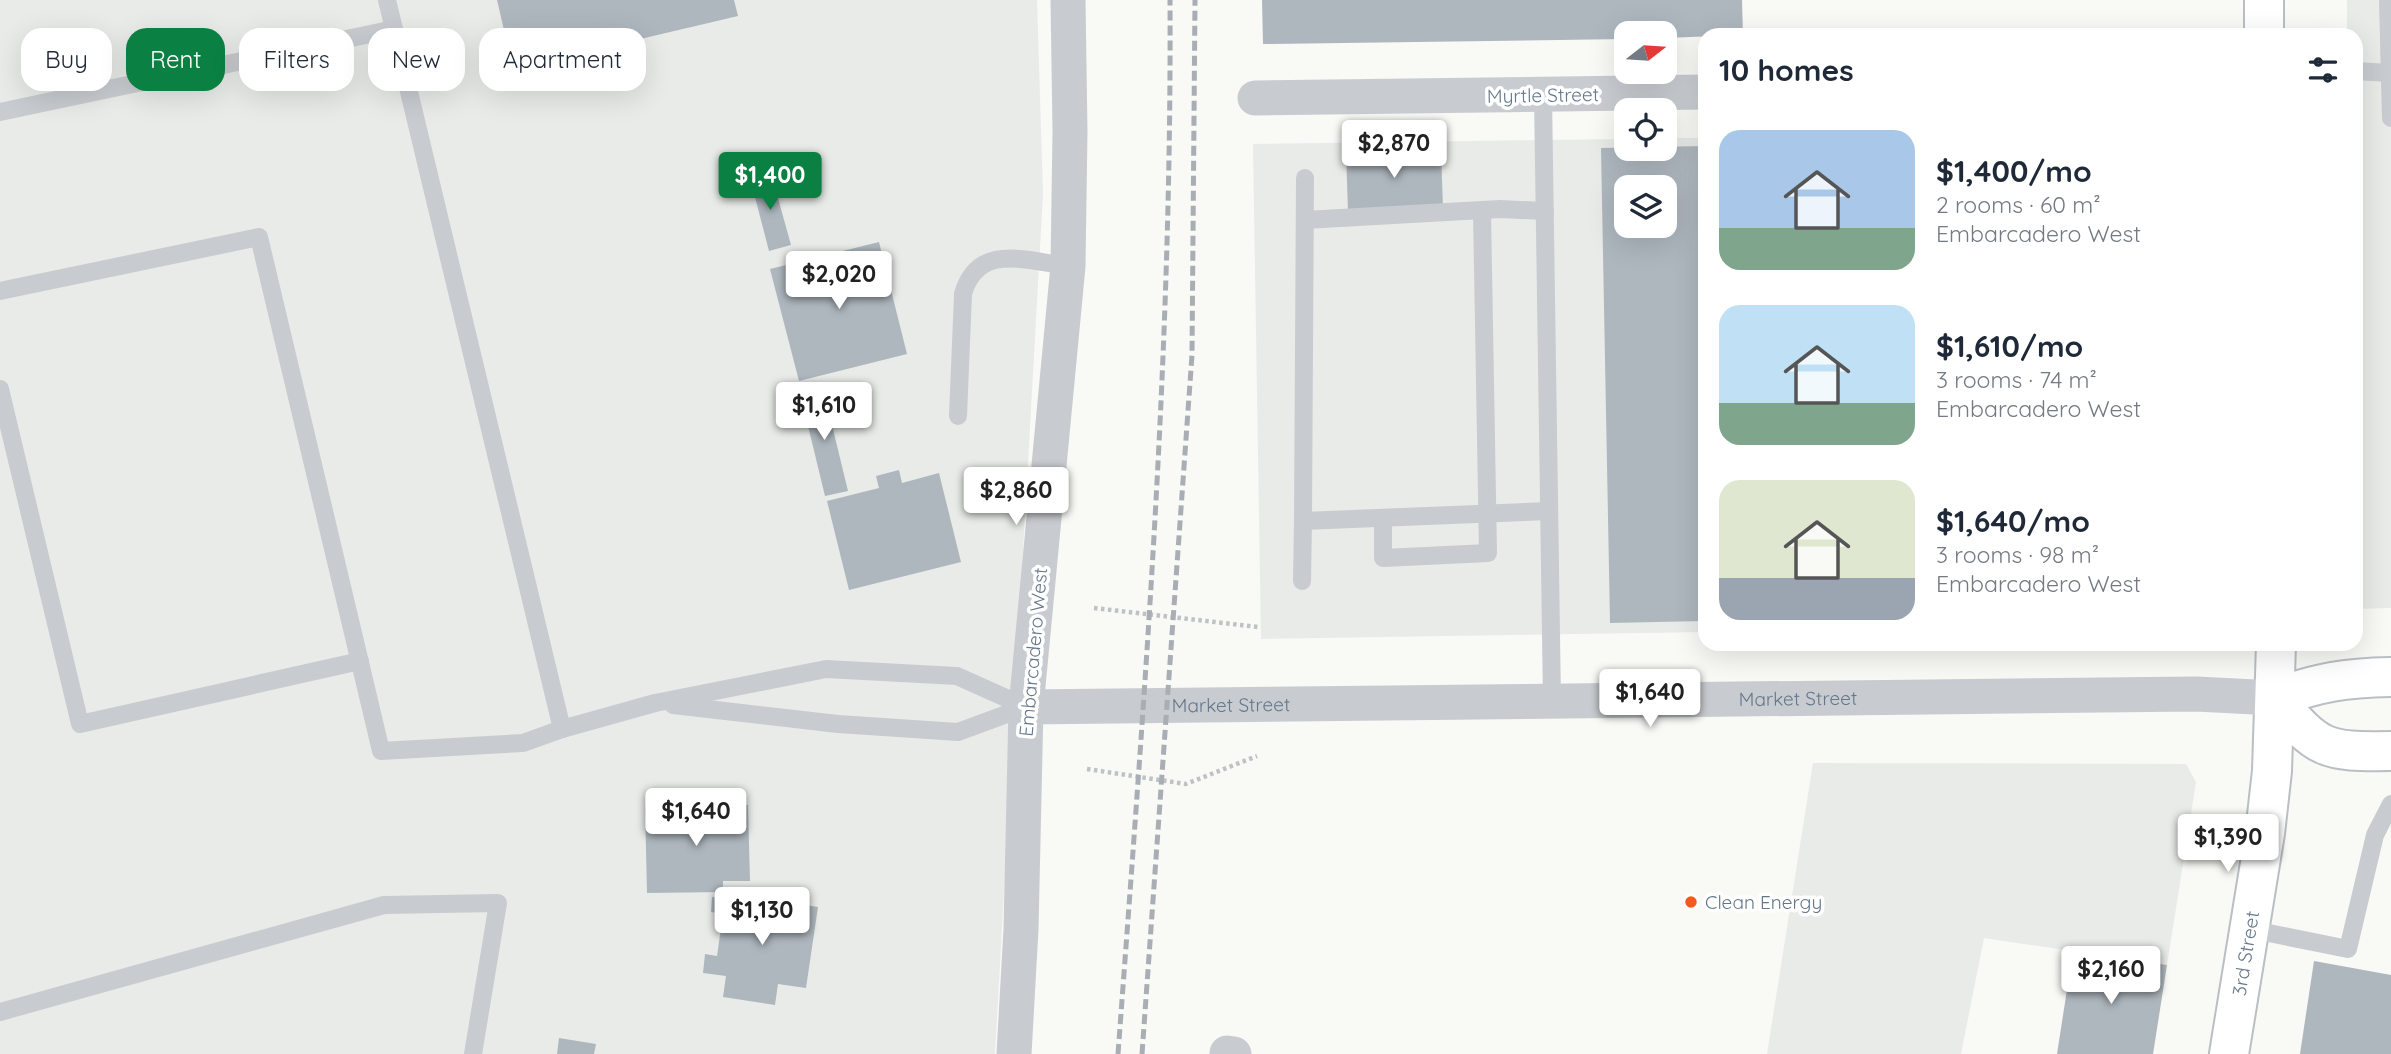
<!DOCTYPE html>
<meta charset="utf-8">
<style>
:root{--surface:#fff;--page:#f2f2f3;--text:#1f2937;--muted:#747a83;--accent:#0b8043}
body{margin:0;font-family:Quicksand,sans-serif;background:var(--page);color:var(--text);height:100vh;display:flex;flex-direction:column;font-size:26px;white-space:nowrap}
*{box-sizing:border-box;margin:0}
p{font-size:23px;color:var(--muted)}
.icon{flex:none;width:38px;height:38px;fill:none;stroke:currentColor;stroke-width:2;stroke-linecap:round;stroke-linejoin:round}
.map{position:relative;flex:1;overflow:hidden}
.drawer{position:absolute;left:1698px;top:28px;width:665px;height:623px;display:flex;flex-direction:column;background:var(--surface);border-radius:21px;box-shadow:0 7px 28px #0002}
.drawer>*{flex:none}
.banner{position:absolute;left:21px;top:28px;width:665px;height:63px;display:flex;gap:14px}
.needle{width:46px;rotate:73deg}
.buttons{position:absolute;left:1614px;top:21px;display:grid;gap:14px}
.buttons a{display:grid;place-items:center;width:63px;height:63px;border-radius:14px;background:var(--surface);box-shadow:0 7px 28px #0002;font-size:35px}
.price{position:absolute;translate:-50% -60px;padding:0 16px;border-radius:7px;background:#fff;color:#222;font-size:23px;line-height:46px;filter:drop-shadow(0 2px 4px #0008)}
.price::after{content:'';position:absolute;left:50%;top:42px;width:21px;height:16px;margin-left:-10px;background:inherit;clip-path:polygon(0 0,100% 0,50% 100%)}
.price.active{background:var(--accent);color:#fff}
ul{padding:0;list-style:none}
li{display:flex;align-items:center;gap:21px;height:175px;padding:0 21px}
li span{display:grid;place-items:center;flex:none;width:196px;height:140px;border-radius:21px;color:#555}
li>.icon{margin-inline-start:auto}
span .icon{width:84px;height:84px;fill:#fffc;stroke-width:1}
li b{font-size:30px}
h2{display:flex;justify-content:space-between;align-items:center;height:84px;padding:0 21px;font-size:30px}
.chip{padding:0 24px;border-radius:21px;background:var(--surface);box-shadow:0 7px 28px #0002;font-size:24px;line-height:63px}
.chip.active{background:var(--accent);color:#fff}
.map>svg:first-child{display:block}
.built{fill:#e9ebe9;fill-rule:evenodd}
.building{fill:#aeb7be;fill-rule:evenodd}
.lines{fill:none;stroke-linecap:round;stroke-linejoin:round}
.secondary-casing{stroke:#babfc4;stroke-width:42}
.path{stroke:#bfc2c4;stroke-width:4.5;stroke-dasharray:3.5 3.5;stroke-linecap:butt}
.lane{stroke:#c8ccd0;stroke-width:18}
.street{stroke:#c8ccd0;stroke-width:35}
.secondary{stroke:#fff;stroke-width:38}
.rail{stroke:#a8aeb4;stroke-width:5;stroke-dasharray:10 5;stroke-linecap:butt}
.poi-dot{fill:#f3591c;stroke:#fff;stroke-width:2.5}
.labels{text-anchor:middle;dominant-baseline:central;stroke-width:7;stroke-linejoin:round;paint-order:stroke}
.street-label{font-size:19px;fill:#65778a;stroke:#fff}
.poi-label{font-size:19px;fill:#65778a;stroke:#fff;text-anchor:start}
</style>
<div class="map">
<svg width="2391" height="1054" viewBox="0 0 2391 1054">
<rect width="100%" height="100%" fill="#f9f9f6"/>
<g class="built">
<polygon points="0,0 1037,0 1043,194 995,1054 0,1054"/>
<polygon points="2347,0 2391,0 2391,608 2356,609 2356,35 2347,35"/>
<path d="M1664 138H1704V632L1261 639 1253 144 1626 139V149H1664ZM1626 187H1664V226H1626Z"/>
<polygon points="1813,763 2186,764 2196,782 2167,965 1984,938 1961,1054 1767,1054"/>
</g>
<g class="building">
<polygon points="497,0 734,0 738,16 513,69"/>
<polygon points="1262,0 1742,0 1743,35 1664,38 1664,33 1626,33 1626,39 1263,44"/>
<path d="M1704 146V621L1610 623 1601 148ZM1626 187H1664V226H1626Z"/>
<polygon points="1441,149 1443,209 1348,212 1346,152"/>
<polygon points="771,173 791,245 769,251 750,178"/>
<polygon points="879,242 907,354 799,381 770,269"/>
<polygon points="823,388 848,491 825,496 800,393"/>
<polygon points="899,470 902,483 939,473 961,562 849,590 827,501 879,488 876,476"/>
<polygon points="748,805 750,881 723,881 723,892 647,893 645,807"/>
<polygon points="726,893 818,907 806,988 778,984 775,1005 723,997 726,976 703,973 705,954 717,956 723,914 711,912 712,897 725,899"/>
<polygon points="2073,951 2167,965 2153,1054 2057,1054"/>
<polygon points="2314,961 2391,975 2391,1054 2300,1054"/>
<polygon points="559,1038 596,1044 594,1054 557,1054"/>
</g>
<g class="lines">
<defs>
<g id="secondary">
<polyline points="2264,0 2264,35"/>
<path d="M2275 698C2318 750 2324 752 2391 751"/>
<path d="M2275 698C2320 682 2344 678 2391 677"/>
<path id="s2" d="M2229 1054 2265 833 2272 771 2276 644"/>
</g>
</defs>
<use href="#secondary" class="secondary-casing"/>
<g class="path">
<polyline points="1094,608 1258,627"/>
<polyline points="1087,769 1186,784 1257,756"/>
</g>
<g class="lane">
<polyline points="387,0 562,729 655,703 826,669 957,676 1026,707"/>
<polyline points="2388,0 2391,118"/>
<polyline points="2356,71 2389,73"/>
<polyline points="1543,95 1552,702"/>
<polyline points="0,112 394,29"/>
<polyline points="1305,178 1303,521 1549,511"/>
<polyline points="1305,220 1500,209 1545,211"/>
<polyline points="0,291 259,237 381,751 523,743 562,729"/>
<polyline points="0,389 80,724 360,661"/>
<path d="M958 416 963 294C978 242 1026 261 1068 266"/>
<polyline points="1383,518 1383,558 1488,553 1482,211"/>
<polyline points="1302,581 1303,521"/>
<polyline points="673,705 838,724 958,732 1026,707"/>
<polyline points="2249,929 2348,949 2375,835 2391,804"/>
<polyline points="0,1012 384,905 498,903 473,1054"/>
</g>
<g class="street">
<polyline points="1255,98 1704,92"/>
<path id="s1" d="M1026 707 2196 694 2275 698"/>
<polyline points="1227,1053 1234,1054"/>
<polyline points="1014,1054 1021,929 1026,707 1068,266 1070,131 1068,0"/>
</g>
<use href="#secondary" class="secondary"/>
<g class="rail">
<path d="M1118 1054C1144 703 1172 352 1170 0"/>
<polyline points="1142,1054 1192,355 1195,0"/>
</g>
</g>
<circle class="poi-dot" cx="1691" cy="902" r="7"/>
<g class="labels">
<g class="street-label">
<text transform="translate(1543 95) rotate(-1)">Myrtle Street</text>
<text transform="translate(1033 652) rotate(-85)">Embarcadero West</text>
<text stroke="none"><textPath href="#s1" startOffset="772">Market Street</textPath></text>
<text stroke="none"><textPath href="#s1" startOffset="205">Market Street</textPath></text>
<text stroke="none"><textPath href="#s2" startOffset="102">3rd Street</textPath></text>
</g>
<g class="poi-label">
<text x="1705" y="902">Clean Energy</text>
</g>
</g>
</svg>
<div class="buttons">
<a><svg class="needle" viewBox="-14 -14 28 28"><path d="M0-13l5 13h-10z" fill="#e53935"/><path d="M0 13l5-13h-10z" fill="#747a83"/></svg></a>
<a><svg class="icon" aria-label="locate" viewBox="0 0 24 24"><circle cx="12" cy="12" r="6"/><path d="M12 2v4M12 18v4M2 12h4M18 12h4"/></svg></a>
<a><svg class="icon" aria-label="layers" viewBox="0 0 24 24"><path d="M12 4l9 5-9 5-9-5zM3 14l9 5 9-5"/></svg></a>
</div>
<b class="price" style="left:1394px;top:180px">$2,870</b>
<b class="price active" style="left:770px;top:212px">$1,400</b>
<b class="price" style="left:839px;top:311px">$2,020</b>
<b class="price" style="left:824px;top:442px">$1,610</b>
<b class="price" style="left:1016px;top:527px">$2,860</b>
<b class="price" style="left:1650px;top:729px">$1,640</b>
<b class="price" style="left:696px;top:848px">$1,640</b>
<b class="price" style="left:2228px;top:874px">$1,390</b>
<b class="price" style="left:762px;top:947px">$1,130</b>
<b class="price" style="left:2111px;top:1006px">$2,160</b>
<div class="banner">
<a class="chip">Buy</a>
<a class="chip active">Rent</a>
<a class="chip">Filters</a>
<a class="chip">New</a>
<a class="chip">Apartment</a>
</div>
<section class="drawer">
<h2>10 homes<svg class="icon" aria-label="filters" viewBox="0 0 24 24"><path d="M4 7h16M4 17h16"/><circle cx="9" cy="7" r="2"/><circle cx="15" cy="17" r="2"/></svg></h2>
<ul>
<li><span style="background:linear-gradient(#a9c7e8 70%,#7fa58c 0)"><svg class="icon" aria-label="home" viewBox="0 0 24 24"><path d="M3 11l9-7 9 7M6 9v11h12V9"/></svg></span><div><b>$1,400/mo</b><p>2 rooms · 60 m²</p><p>Embarcadero West</p></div></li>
<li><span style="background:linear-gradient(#bfe0f5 70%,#7fa58c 0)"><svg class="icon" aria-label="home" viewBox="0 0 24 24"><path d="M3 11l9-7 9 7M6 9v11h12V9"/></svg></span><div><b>$1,610/mo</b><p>3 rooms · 74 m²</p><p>Embarcadero West</p></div></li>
<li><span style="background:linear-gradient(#dfe7d0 70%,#9aa5b1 0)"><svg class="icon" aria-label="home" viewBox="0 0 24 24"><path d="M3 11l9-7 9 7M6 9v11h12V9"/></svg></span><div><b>$1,640/mo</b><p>3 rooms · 98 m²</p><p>Embarcadero West</p></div></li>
</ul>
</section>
</div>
